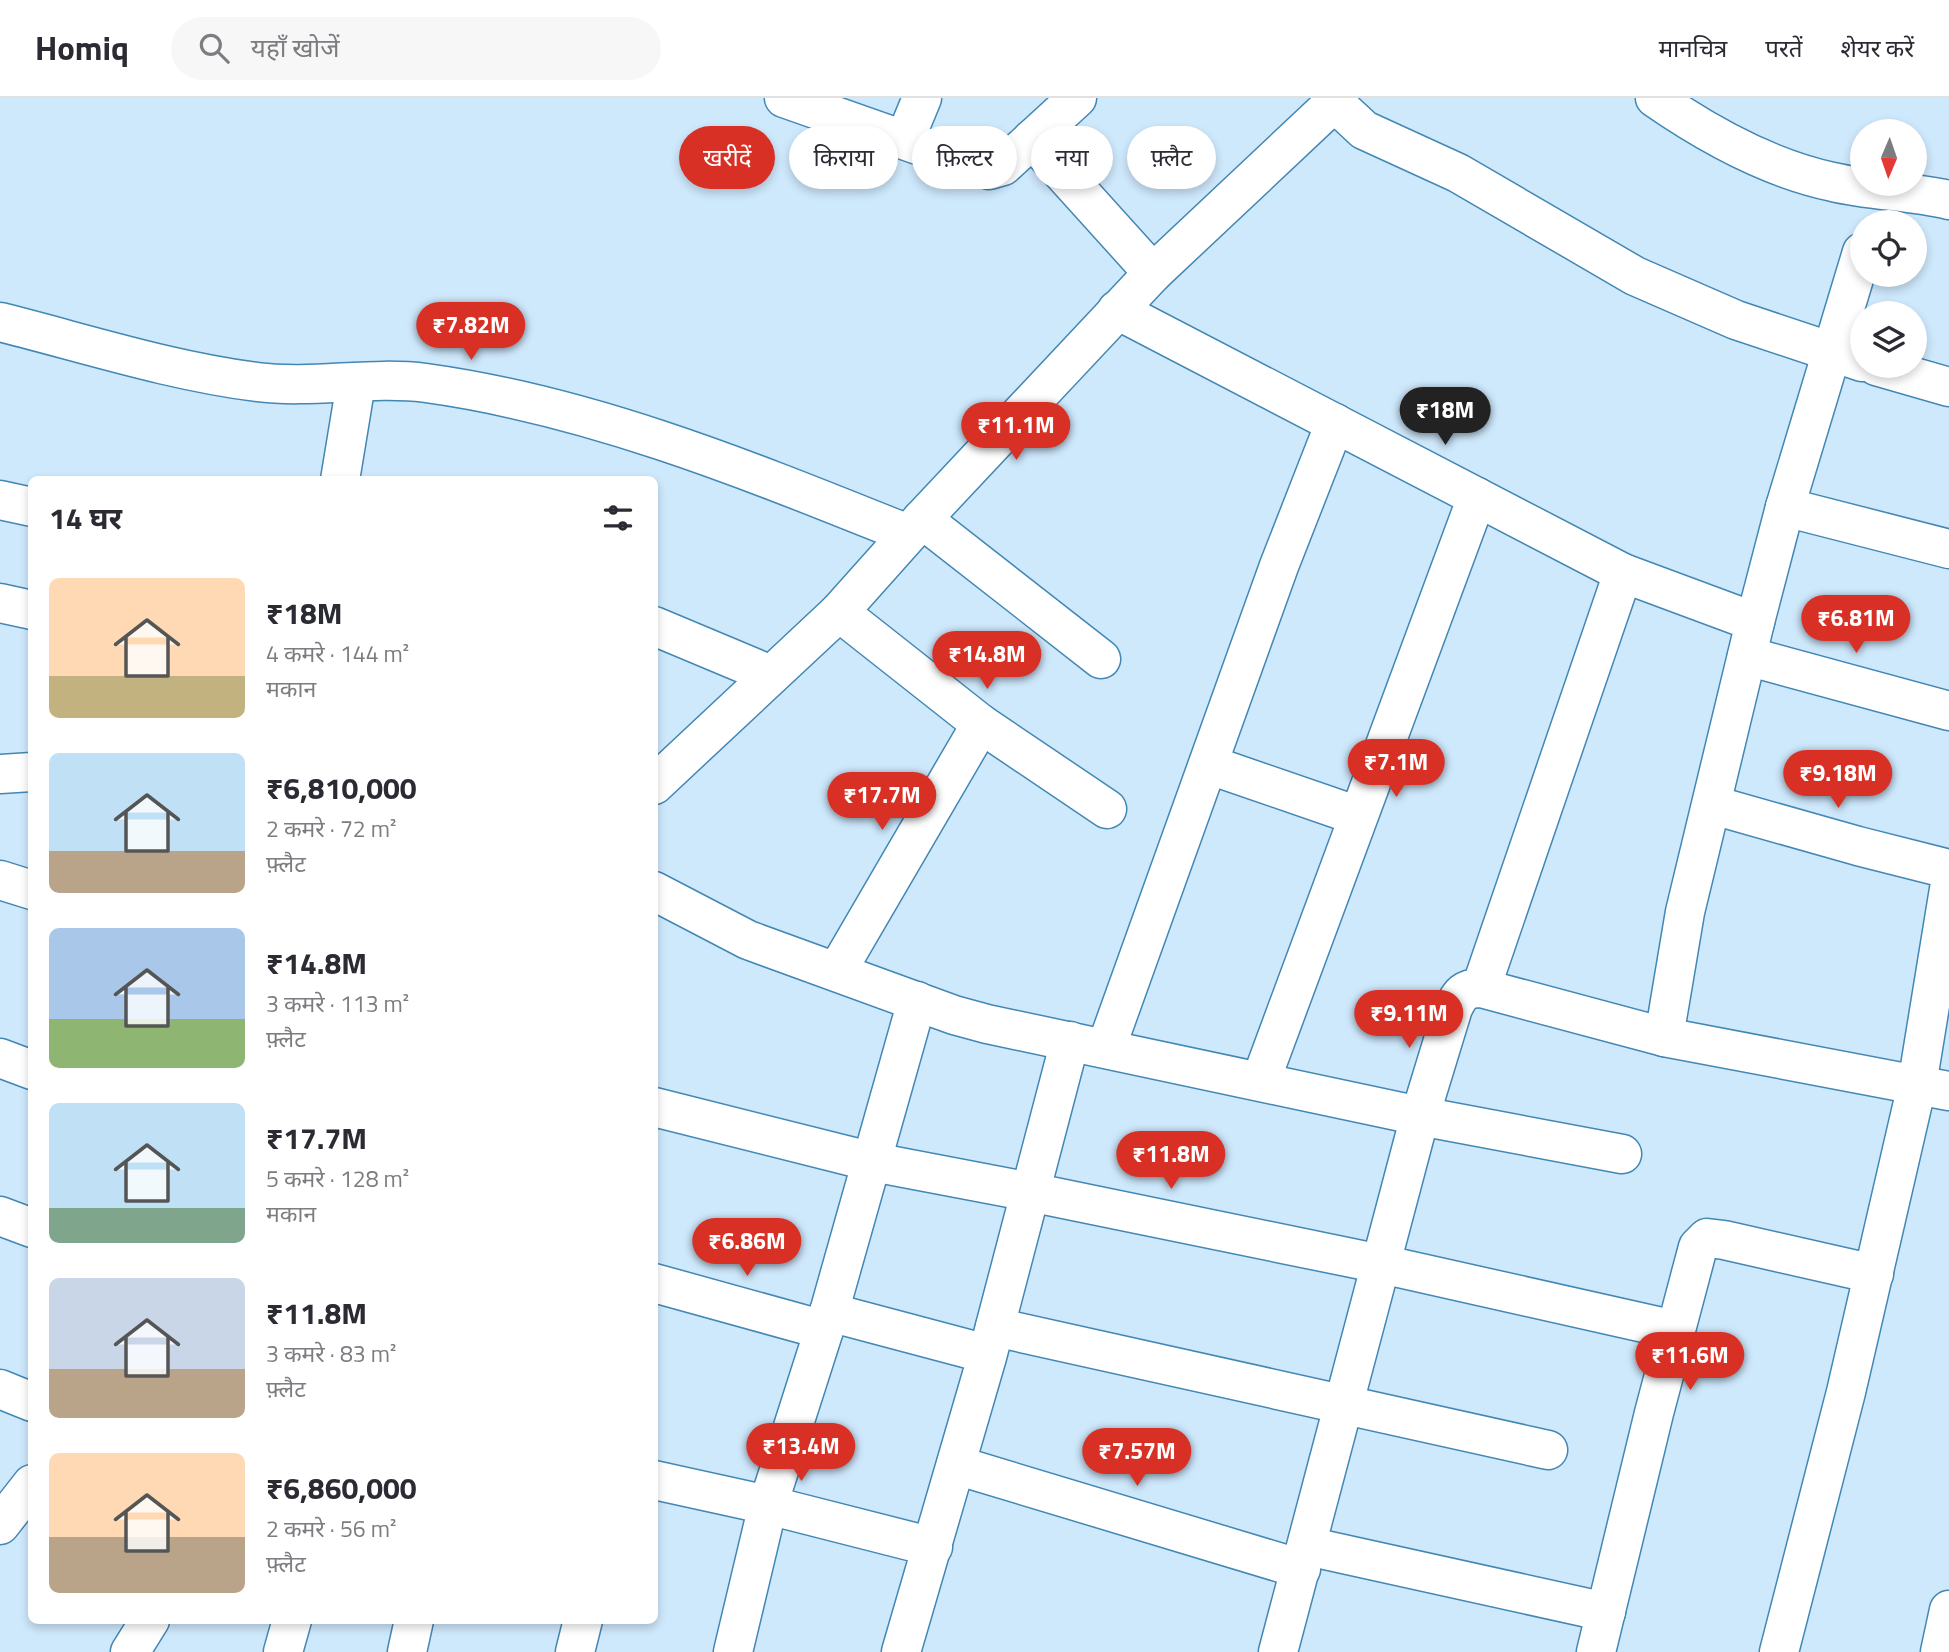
<!DOCTYPE html>
<html lang="hi">
<meta charset="utf-8">
<style>
:root{--surface:#fff;--page:#f7f7f7;--text:#2b2b33;--muted:#7c7c81;--line:#e1e1e2;--accent:#d93025}
body{margin:0;font-family:"Titillium Web","Noto Sans Devanagari",sans-serif;background:var(--page);color:var(--text);height:100vh;display:flex;flex-direction:column;font-size:26px;white-space:nowrap}
*{box-sizing:border-box;margin:0}
p{font-size:23px;color:var(--muted)}
.icon{flex:none;width:38px;height:38px;fill:none;stroke:currentColor;stroke-width:2;stroke-linecap:round;stroke-linejoin:round}
.map{position:relative;flex:1;overflow:hidden}
.sheet{position:absolute;left:28px;top:378px;width:630px;height:1148px;display:flex;flex-direction:column;background:var(--surface);border-radius:10px;box-shadow:0 4px 10px #0003}
.sheet>*{flex:none}
.hud{position:absolute;left:679px;top:28px;width:665px;height:63px;display:flex;gap:14px}
.needle{width:46px;rotate:182deg}
.buttons{position:absolute;left:1850px;top:21px;display:grid;gap:14px}
.buttons a{display:grid;place-items:center;width:77px;height:77px;border-radius:50%;background:var(--surface);box-shadow:0 4px 10px #0003;font-size:35px}
.price{position:absolute;translate:-50% -60px;padding:0 16px;border-radius:24px;background:var(--accent);color:#fff;font-size:23px;line-height:46px;filter:drop-shadow(0 2px 4px #0008)}
.price::after{content:'';position:absolute;left:50%;top:42px;width:21px;height:16px;margin-left:-10px;background:inherit;clip-path:polygon(0 0,100% 0,50% 100%)}
.price.current{background:#222;color:#fff}
ul{padding:0;list-style:none}
li{display:flex;align-items:center;gap:21px;height:175px;padding:0 21px}
li span{display:grid;place-items:center;flex:none;width:196px;height:140px;border-radius:10px;color:#555}
li>.icon{margin-inline-start:auto}
span .icon{width:84px;height:84px;fill:#fffc;stroke-width:1}
li b{font-size:30px}
h2{display:flex;justify-content:space-between;align-items:center;height:84px;padding:0 21px;font-size:30px}
.tag{padding:0 24px;border-radius:32px;background:var(--surface);box-shadow:0 4px 10px #0003;font-size:24px;line-height:63px}
.tag.current{background:var(--accent);color:#fff}
header{display:flex;align-items:center;gap:42px;box-sizing:border-box;height:98px;padding:0 35px;background:var(--surface);border-bottom:2px solid var(--line)}
header strong{font-size:33px}
nav{display:flex;gap:38px;margin-inline-start:auto;font-size:24px}
.search{width:490px;height:63px;background:var(--page);display:flex;align-items:center;gap:18px;box-sizing:border-box;padding:0 24px;border-radius:38px;color:var(--muted);font-size:26px}
.map>svg:first-child{display:block}
.lines{fill:none;stroke-linecap:round;stroke-linejoin:round}
.minor-casing{stroke:#4387b4;stroke-width:41}
.minor{stroke:#fff;stroke-width:38}
</style>
<header>
<strong>Homiq</strong>
<div class="search"><svg class="icon" aria-label="search" viewBox="0 0 24 24"><circle cx="10" cy="10" r="6"/><path d="M15 15l6 6"/></svg>यहाँ खोजें</div>
<nav><a>मानचित्र</a><a>परतें</a><a>शेयर करें</a></nav>
</header>
<div class="map">
<svg width="1949" height="1554" viewBox="0 0 1949 1554">
<rect width="100%" height="100%" fill="#cee8fc"/>
<g class="lines">
<defs>
<g id="minor">
<polyline points="784,0 989,72 1003,68 1077,0"/>
<path d="M1655 0C1707 36 1771 71 1833 84 1871 93 1911 93 1949 102"/>
<polyline points="1334,4 1364,32 1458,75 1635,178 1736,222 1862,264"/>
<polyline points="905,41 922,0"/>
<polyline points="1032,41 1153,175"/>
<polyline points="1117,212 1623,475 1755,524"/>
<path d="M0 224C84 245 170 273 257 284 313 291 370 278 426 285 593 308 753 374 908 436"/>
<polyline points="1876,268 1949,289"/>
<polyline points="340,382 356,285"/>
<polyline points="0,402 32,409"/>
<polyline points="1785,409 1949,451"/>
<polyline points="922,421 1101,561"/>
<polyline points="0,505 32,512"/>
<polyline points="839,514 981,626 1107,711"/>
<polyline points="654,528 771,577"/>
<polyline points="1747,558 1949,613"/>
<polyline points="1210,667 1358,718"/>
<polyline points="0,676 32,674"/>
<polyline points="654,687 839,514 922,421 1153,175 1339,0"/>
<polyline points="1713,707 1858,748 1949,771"/>
<polyline points="0,782 32,792"/>
<polyline points="654,793 748,842 954,917 987,926 1420,1018 1622,1056"/>
<polyline points="837,873 981,626"/>
<polyline points="1481,890 1623,475"/>
<polyline points="1664,939 1685,814 1755,524 1785,409 1862,154"/>
<polyline points="1106,950 1279,468 1335,325"/>
<polyline points="0,960 32,972"/>
<polyline points="1261,982 1477,399"/>
<polyline points="654,1009 873,1064 1030,1094 1381,1166 1675,1232"/>
<polyline points="0,1118 32,1130"/>
<polyline points="654,1185 824,1232"/>
<polyline points="829,1214 987,1256"/>
<polyline points="995,1229 1548,1352"/>
<polyline points="0,1291 32,1304"/>
<polyline points="956,1367 1301,1471"/>
<polyline points="654,1382 768,1407 933,1449"/>
<polyline points="0,1427 32,1386"/>
<polyline points="1307,1448 1606,1514"/>
<polyline points="130,1554 150,1522"/>
<polyline points="283,1554 292,1522"/>
<polyline points="407,1554 414,1522"/>
<polyline points="575,1554 583,1522"/>
<polyline points="733,1554 768,1407 824,1232 917,903"/>
<polyline points="901,1554 987,1259 1070,943"/>
<path d="M1278 1554 1420 1018 1453 910C1460 896 1464 890 1481 890L1664 939 1949 993"/>
<polyline points="1596,1554 1654,1315 1698,1149 1707,1140 1724,1142 1874,1176"/>
<polyline points="1779,1554 1846,1294 1917,987 1949,791"/>
<polyline points="1940,1554 1949,1512"/>
</g>
</defs>
<use href="#minor" class="minor-casing"/>
<use href="#minor" class="minor"/>
</g>
</svg>
<div class="buttons">
<a><svg class="needle" viewBox="-14 -14 28 28"><path d="M0-13l5 13h-10z" fill="#e53935"/><path d="M0 13l5-13h-10z" fill="#7c7c81"/></svg></a>
<a><svg class="icon" aria-label="locate" viewBox="0 0 24 24"><circle cx="12" cy="12" r="6"/><path d="M12 2v4M12 18v4M2 12h4M18 12h4"/></svg></a>
<a><svg class="icon" aria-label="layers" viewBox="0 0 24 24"><path d="M12 4l9 5-9 5-9-5zM3 14l9 5 9-5"/></svg></a>
</div>
<b class="price" style="left:471px;top:264px">₹7.82M</b>
<b class="price current" style="left:1445px;top:349px">₹18M</b>
<b class="price" style="left:1016px;top:364px">₹11.1M</b>
<b class="price" style="left:1856px;top:557px">₹6.81M</b>
<b class="price" style="left:987px;top:593px">₹14.8M</b>
<b class="price" style="left:1396px;top:701px">₹7.1M</b>
<b class="price" style="left:1838px;top:712px">₹9.18M</b>
<b class="price" style="left:882px;top:734px">₹17.7M</b>
<b class="price" style="left:1409px;top:952px">₹9.11M</b>
<b class="price" style="left:1171px;top:1093px">₹11.8M</b>
<b class="price" style="left:747px;top:1180px">₹6.86M</b>
<b class="price" style="left:1690px;top:1294px">₹11.6M</b>
<b class="price" style="left:801px;top:1385px">₹13.4M</b>
<b class="price" style="left:1137px;top:1390px">₹7.57M</b>
<div class="hud">
<a class="tag current">खरीदें</a>
<a class="tag">किराया</a>
<a class="tag">फ़िल्टर</a>
<a class="tag">नया</a>
<a class="tag">फ़्लैट</a>
</div>
<section class="sheet">
<h2>14 घर<svg class="icon" aria-label="filters" viewBox="0 0 24 24"><path d="M4 7h16M4 17h16"/><circle cx="9" cy="7" r="2"/><circle cx="15" cy="17" r="2"/></svg></h2>
<ul>
<li><span style="background:linear-gradient(#ffd9b3 70%,#c2b280 0)"><svg class="icon" aria-label="home" viewBox="0 0 24 24"><path d="M3 11l9-7 9 7M6 9v11h12V9"/></svg></span><div><b>₹18M</b><p>4 कमरे · 144 m²</p><p>मकान</p></div></li>
<li><span style="background:linear-gradient(#bfe0f5 70%,#b9a48a 0)"><svg class="icon" aria-label="home" viewBox="0 0 24 24"><path d="M3 11l9-7 9 7M6 9v11h12V9"/></svg></span><div><b>₹6,810,000</b><p>2 कमरे · 72 m²</p><p>फ़्लैट</p></div></li>
<li><span style="background:linear-gradient(#a9c7e8 65%,#8fb573 0)"><svg class="icon" aria-label="home" viewBox="0 0 24 24"><path d="M3 11l9-7 9 7M6 9v11h12V9"/></svg></span><div><b>₹14.8M</b><p>3 कमरे · 113 m²</p><p>फ़्लैट</p></div></li>
<li><span style="background:linear-gradient(#bfe0f5 75%,#7fa58c 0)"><svg class="icon" aria-label="home" viewBox="0 0 24 24"><path d="M3 11l9-7 9 7M6 9v11h12V9"/></svg></span><div><b>₹17.7M</b><p>5 कमरे · 128 m²</p><p>मकान</p></div></li>
<li><span style="background:linear-gradient(#c9d6e8 65%,#b9a48a 0)"><svg class="icon" aria-label="home" viewBox="0 0 24 24"><path d="M3 11l9-7 9 7M6 9v11h12V9"/></svg></span><div><b>₹11.8M</b><p>3 कमरे · 83 m²</p><p>फ़्लैट</p></div></li>
<li><span style="background:linear-gradient(#ffd9b3 60%,#b9a48a 0)"><svg class="icon" aria-label="home" viewBox="0 0 24 24"><path d="M3 11l9-7 9 7M6 9v11h12V9"/></svg></span><div><b>₹6,860,000</b><p>2 कमरे · 56 m²</p><p>फ़्लैट</p></div></li>
</ul>
</section>
</div>
